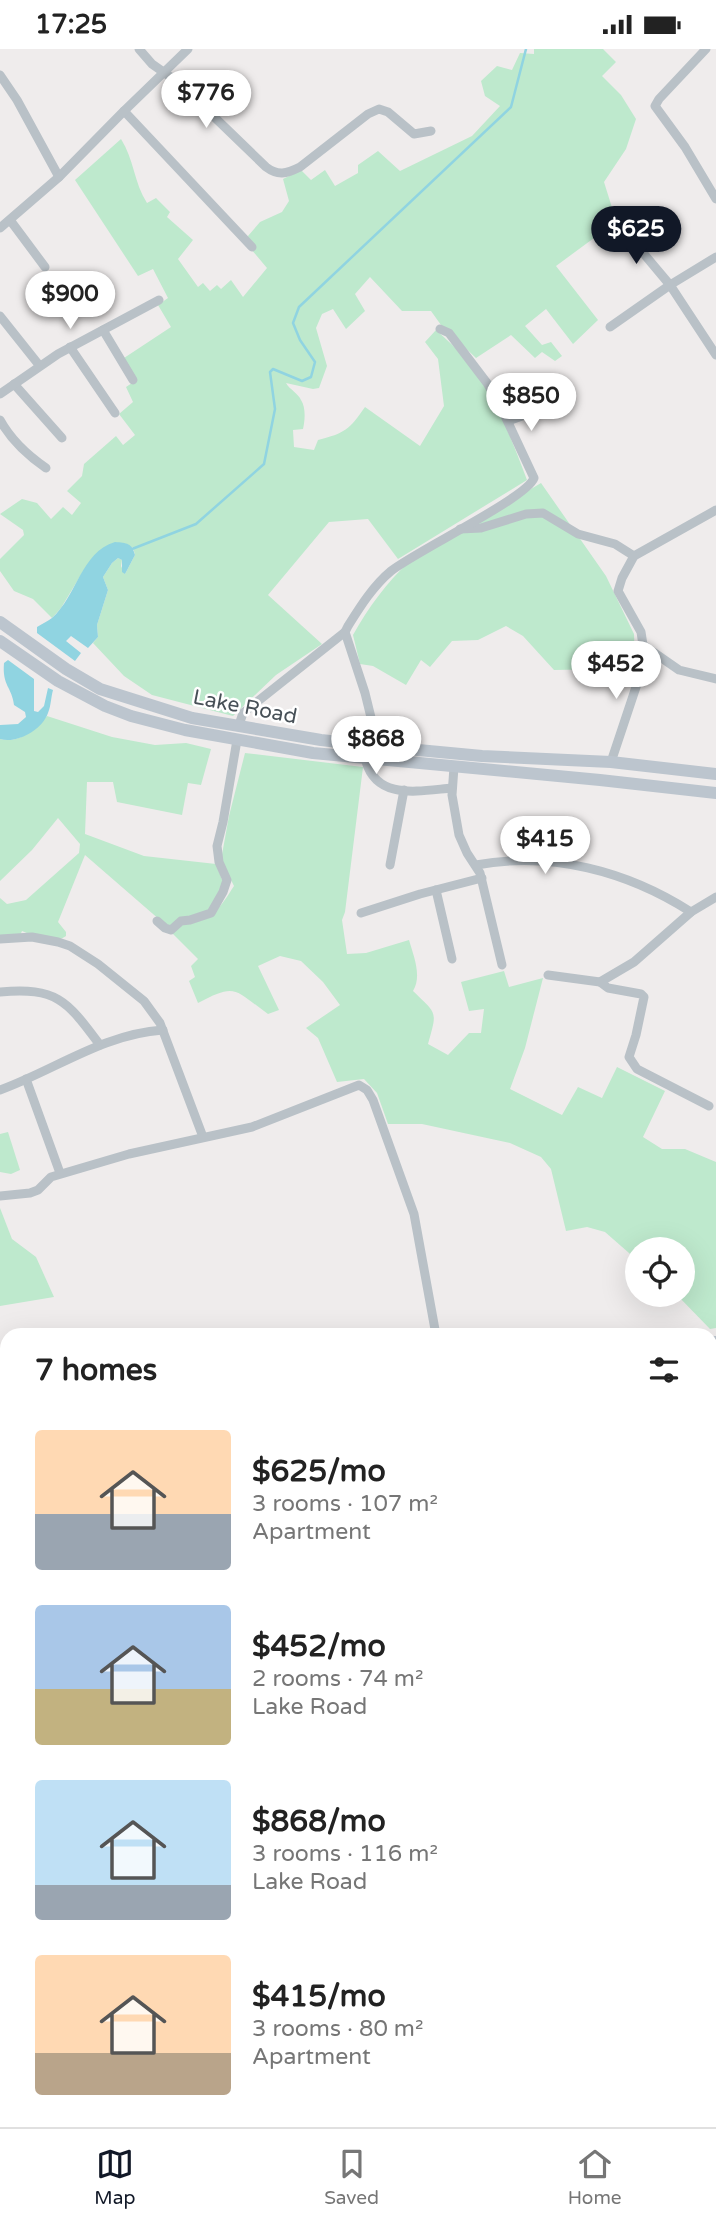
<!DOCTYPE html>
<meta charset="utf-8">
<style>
:root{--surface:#fff;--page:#f6f6f6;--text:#222;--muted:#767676;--line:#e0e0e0;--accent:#111827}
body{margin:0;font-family:"Varela Round",sans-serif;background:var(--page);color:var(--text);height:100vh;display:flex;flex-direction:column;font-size:26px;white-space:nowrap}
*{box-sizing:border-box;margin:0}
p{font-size:23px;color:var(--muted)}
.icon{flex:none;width:38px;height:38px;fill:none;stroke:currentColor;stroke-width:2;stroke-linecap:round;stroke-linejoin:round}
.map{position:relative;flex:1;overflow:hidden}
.panel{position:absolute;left:0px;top:1279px;width:718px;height:800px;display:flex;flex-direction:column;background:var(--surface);border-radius:21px 21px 0 0;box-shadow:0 7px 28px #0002}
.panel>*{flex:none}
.fabs{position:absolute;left:625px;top:1188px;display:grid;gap:14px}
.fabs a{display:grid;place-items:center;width:70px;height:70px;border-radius:50%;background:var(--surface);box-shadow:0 7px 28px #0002;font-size:35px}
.price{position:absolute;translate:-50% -60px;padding:0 16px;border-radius:24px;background:#fff;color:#222;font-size:23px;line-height:46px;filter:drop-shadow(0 2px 4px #0008)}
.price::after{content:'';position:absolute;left:50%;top:42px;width:21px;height:16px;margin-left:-10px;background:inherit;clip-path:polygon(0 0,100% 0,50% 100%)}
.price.selected{background:var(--accent);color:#fff}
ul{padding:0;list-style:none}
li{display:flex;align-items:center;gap:21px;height:175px;padding:0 35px}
li span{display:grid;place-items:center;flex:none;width:196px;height:140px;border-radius:7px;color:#555}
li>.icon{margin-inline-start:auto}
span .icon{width:84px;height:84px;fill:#fffc;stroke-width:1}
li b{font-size:30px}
h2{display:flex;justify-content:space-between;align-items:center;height:84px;padding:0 35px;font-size:30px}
.status{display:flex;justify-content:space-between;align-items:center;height:49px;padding:0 35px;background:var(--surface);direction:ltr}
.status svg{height:19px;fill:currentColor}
.menu{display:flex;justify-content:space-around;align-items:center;height:98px;border-top:2px solid var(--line);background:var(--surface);font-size:19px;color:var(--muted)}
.menu a{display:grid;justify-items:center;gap:4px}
.menu .selected{color:var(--accent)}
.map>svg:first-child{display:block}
.green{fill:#bee9cd}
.water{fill:#90d4e1}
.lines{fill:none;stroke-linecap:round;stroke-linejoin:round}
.stream{stroke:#90d4e1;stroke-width:2.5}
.street{stroke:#b9c1c7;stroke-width:9}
.secondary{stroke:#bcc5ce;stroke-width:12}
.labels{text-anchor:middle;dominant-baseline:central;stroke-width:5;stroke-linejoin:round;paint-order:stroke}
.street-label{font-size:21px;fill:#475057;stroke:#fff}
</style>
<div class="status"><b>17:25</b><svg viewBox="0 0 49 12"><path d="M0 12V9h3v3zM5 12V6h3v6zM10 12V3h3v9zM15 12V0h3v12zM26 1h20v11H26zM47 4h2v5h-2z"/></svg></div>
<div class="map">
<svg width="716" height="2078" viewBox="0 0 716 2078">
<rect width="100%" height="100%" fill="#efecec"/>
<g class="green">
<path d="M534 0H603L616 13 602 27 621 46 636 70 626 100 604 133 614 165 613 175 556 217 598 271 573 295 546 260 525 277 542 296 551 293 562 307 555 312 542 303 535 309 511 286 476 309 441 276 431 262H402L370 228 355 245 365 262 346 280 333 260 322 265 316 279 327 317 319 339 313 340 286 334C290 341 298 344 301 351 306 358 305 372 303 380L293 381 294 398 314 401 318 391C345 384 349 381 365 358L420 397 444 357 438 310 425 293 436 281C446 290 456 299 464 308 493 340 512 391 527 431L398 510 368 470 329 473 268 546 322 595 276 626 233 667 152 646 124 627 93 594 98 588 97 576 108 541 103 528 112 514 118 509 122 511 121 517 125 525 135 506 133 498 85 519 61 559 52 569 33 550 14 542 0 522V510L24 486 23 481 0 465 22 450 37 454 51 470 63 458 72 466 81 454 67 442 82 427 84 415 116 387 123 396 135 386 119 365 133 353 126 338 135 332 124 309 171 278 158 256 168 249 153 220 138 227 75 131 121 90C134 110 134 134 147 154L156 149 170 163 167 168 193 191 178 210 198 238 203 234 210 242 217 236 221 240 231 231 243 248 267 219 251 200 248 187 260 173 282 163 289 152 283 130 301 121 311 131 325 121 335 137 358 124V116L378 102 400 122 472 87 500 57 485 47 481 32 497 17 512 21 520 4 534 5Z"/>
<path d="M541 434 606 527 634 585 635 615 608 620 554 621 523 587 506 577 478 591 452 592 430 618 421 611 406 636 373 617 360 615 353 586C368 559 387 533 409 513Z"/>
<path d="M47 667 112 688 155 696 186 694 211 700 201 736 188 734 182 766 117 753 113 733H87L85 785 144 807 216 815 223 833 210 861 168 878 85 806 58 873 66 883V887C52 897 36 887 22 882L18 891 0 892V849L7 855 26 851 79 804 80 795 58 769 32 801 0 832V690C20 695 35 680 47 667Z"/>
<path d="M245 704 363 718 345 863 342 871 347 905 366 904 409 891C414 908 422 927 413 942 438 966 437 962 428 995L448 1006 469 984H481L484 960 469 962 461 933 504 922 509 938 543 929 525 999 510 1040 562 1066 578 1038 602 1049 617 1018 665 1042 643 1088 662 1100H685L716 1113V1279L710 1280 677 1246H682V1200H637V1211L605 1183 587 1178 566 1182 551 1120 541 1108 510 1094 422 1075H388L377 1044 364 1030 337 1033 318 989 306 979 340 956 323 933 301 912 280 907 258 917 279 961 268 965C234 941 237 933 198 954L189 932 195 928 191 917 198 910 172 884 183 874C211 875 221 857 234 837L221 811 229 767Z"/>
<polygon points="8,1083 20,1121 11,1125 0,1123 0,1085"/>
<polygon points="0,1159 12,1190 36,1208 54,1248 0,1257"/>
<rect x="0" y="1484" width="7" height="51"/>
</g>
<g class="water">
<path d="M115 493C127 494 132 494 135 506L125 525 122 523V511L118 509 112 514 103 528 108 541 97 576 98 588 88 599 71 587 66 592 81 604 75 612 37 584V578C42 575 48 572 52 569 77 547 81 503 115 493Z"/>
<path d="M8 611 34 630V662L38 663 44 657 48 639 53 641C51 648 51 657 48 664 42 681 17 695 0 690V676L18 675 26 668 25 663 14 656C12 638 2 637 4 614Z"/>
</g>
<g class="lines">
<g class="stream">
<polyline points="132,500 196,475 264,415 275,360 270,323 273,320 302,332 311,328 315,313 300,291 293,274 299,258 511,58 526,0"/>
<polyline points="0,1495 7,1497"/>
<polyline points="710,1830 716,1831"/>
</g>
<g class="street">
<path d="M139 0 152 15 179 34 266 118C278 127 286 125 300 118L368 65 379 60 388 63 414 85 431 82"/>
<polyline points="706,0 659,50 655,57 685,98 716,150"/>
<polyline points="0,26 17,51 59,128"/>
<polyline points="124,62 252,198"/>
<polyline points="10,171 45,218"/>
<polyline points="0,179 59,128 124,62 188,0"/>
<polyline points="623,180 670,236 716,306"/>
<polyline points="0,267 39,316"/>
<polyline points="610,278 670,236 716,208"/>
<polyline points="103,281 133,331"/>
<polyline points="70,298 115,364"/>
<polyline points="14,335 62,389"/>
<polyline points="0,345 58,305 159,251"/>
<path d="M0 371C11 391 27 406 46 419"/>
<polyline points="508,372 561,353"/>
<polyline points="716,461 634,507 622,529 618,542 641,583 643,596 679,621 716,630"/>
<polyline points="460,480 481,479 526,465 543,464 578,485 615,495 634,507"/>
<polyline points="239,676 243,664 345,583"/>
<path d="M378 697 365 644 345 583 348 577C360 558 373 537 391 522 416 502 527 449 534 429L499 354 487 334 449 284 440 280"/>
<path d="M365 709C375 752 418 742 452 739"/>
<polyline points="611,713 639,629 643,596"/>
<polyline points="454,718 452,746 459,786 467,804 480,824 502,916"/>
<polyline points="390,816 404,741"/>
<path d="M476 816C551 802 627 822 691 863"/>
<polyline points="436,841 452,910"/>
<polyline points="361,864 420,845 482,829"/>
<polyline points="157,872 165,879 171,881 181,872 190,871 211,864 223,843 227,831 219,813 217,797 223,773 237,691"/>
<polyline points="0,890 32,888 58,893 70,897 98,915 144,952 160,974 203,1088"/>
<polyline points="548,926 600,933 634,913 691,863 716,848"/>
<polyline points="600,933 608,939 641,945 644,948 636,986 629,1008 637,1020 709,1057"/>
<path d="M0 943C58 938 67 952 100 996"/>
<polyline points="26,1030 60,1124"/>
<path d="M0 1041C55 1021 103 985 163 981"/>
<polyline points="0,1147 30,1144 38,1141 51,1128 129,1105 252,1078 359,1036 367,1041 373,1051 414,1165 436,1286"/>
<polyline points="0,1309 7,1318"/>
<polyline points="710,1464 716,1462"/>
<polyline points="710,1521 716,1557"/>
<polyline points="0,1553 7,1548"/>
<polyline points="0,1622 7,1633"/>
<polyline points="710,1675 716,1674"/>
<polyline points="0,1702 7,1698"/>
<polyline points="0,1788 7,1799"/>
<polyline points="710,1802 716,1798"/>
<polyline points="710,2005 716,2015"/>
<polyline points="710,2054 716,2051"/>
<polyline points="0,2059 8,2078"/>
<polyline points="99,2072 101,2078"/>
<polyline points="172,2072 176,2078"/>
<polyline points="430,2072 434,2078"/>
<polyline points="400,2078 410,2072"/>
<polyline points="667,2078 678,2072"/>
</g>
<g class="secondary">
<polyline points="0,573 66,620 100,640 192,669 321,691 365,696 482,707 611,713 716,725"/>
<polyline points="0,592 58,632 105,657 131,667 185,681 313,704 600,731 716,744"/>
<polyline points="710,1294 716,1293"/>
<polyline points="0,1413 7,1412"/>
</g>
</g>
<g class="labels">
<g class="street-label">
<text transform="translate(245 658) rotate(11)">Lake Road</text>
</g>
</g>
</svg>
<div class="fabs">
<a><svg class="icon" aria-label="locate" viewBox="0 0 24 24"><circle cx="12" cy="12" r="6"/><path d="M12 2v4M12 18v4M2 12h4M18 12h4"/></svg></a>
</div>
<b class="price" style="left:206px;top:81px">$776</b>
<b class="price selected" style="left:636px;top:217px">$625</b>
<b class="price" style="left:70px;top:282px">$900</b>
<b class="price" style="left:531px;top:384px">$850</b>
<b class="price" style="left:616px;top:652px">$452</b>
<b class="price" style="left:376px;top:727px">$868</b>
<b class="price" style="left:545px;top:827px">$415</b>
<section class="panel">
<h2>7 homes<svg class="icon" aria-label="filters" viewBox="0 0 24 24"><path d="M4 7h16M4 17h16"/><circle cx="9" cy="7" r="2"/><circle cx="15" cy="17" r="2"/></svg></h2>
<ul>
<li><span style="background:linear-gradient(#ffd9b3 60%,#9aa5b1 0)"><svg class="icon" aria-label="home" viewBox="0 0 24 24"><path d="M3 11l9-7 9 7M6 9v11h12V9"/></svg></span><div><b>$625/mo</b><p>3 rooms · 107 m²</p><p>Apartment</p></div></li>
<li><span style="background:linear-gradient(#a9c7e8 60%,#c2b280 0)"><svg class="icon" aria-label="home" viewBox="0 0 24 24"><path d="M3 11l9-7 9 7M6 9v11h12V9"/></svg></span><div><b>$452/mo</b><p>2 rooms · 74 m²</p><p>Lake Road</p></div></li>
<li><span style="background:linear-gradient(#bfe0f5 75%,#9aa5b1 0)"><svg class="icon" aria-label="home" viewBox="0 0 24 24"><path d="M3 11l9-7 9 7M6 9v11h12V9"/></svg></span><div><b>$868/mo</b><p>3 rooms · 116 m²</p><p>Lake Road</p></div></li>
<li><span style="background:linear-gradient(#ffd9b3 70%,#b9a48a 0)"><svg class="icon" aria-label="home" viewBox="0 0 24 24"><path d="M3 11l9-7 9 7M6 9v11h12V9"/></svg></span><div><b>$415/mo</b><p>3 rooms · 80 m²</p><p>Apartment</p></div></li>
</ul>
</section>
</div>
<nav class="menu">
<a class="selected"><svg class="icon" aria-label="map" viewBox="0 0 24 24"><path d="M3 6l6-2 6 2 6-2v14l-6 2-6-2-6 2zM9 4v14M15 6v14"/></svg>Map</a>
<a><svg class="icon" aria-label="saved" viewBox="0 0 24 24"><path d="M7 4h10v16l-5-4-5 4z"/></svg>Saved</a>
<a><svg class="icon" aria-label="home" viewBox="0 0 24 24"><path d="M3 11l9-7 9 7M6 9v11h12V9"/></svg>Home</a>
</nav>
